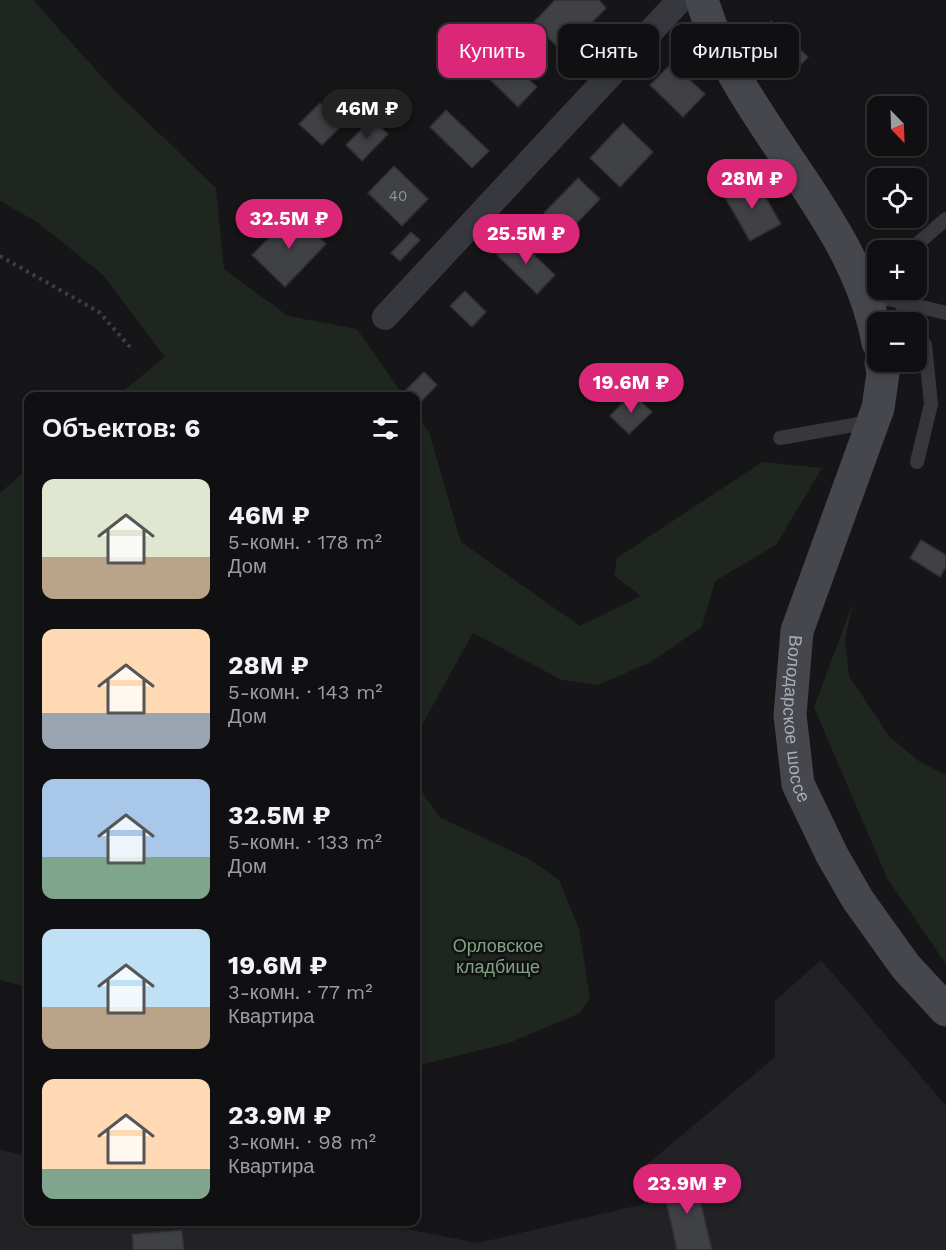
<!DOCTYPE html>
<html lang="ru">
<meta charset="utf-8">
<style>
:root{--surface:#101012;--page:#19191b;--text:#f1f3f6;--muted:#9c9d9f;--line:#303032;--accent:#db2777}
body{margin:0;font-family:"Work Sans",sans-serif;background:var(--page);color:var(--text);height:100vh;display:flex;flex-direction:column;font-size:22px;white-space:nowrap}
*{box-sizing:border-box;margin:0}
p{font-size:20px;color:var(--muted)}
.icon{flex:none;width:33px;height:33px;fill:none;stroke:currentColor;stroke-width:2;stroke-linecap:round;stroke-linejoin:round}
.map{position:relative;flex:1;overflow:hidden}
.sheet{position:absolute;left:24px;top:392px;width:396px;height:834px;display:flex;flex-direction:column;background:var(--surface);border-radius:12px;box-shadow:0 3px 9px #0003,0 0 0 2px var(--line)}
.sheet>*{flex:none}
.banner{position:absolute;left:438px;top:24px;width:417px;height:54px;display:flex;gap:12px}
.needle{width:39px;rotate:157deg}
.controls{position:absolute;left:867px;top:96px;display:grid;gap:12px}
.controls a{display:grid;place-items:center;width:60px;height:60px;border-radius:12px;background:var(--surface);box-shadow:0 3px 9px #0003,0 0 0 2px var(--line);font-size:30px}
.price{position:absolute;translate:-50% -51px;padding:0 14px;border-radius:21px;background:var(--accent);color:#fff;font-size:20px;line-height:39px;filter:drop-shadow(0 2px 3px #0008)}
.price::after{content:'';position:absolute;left:50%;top:36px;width:18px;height:14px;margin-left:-9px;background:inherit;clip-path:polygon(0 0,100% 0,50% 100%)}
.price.selected{background:#222;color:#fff}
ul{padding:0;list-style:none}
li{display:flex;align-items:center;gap:18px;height:150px;padding:0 18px}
li span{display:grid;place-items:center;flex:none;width:168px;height:120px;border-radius:12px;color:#555}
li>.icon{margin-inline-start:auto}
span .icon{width:72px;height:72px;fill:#fffc;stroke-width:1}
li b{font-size:26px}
h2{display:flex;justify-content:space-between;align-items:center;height:72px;padding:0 18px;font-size:26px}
.tag{padding:0 21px;border-radius:12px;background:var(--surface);box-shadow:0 3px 9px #0003,0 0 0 2px var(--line);font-size:21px;line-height:54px}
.tag.selected{background:var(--accent);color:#fff}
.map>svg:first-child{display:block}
.built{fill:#222225}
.green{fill:#1e261f}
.building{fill:#404145;stroke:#303034;stroke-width:1.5}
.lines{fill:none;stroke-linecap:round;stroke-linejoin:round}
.path{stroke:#3d3f44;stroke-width:4;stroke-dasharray:3 4.5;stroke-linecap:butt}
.service{stroke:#37383d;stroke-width:14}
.minor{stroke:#37383d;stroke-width:26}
.secondary{stroke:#45474d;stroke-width:33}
.labels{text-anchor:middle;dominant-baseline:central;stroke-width:5;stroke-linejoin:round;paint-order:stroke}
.number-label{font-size:15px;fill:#8e929b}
.street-label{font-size:18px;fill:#a8adb8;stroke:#111113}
.park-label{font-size:18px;fill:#7fa381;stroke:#111113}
</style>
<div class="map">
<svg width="946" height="1250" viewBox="0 0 946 1250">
<rect width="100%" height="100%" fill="#161618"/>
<polygon class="built" points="821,960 946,1106 946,1250 0,1250 0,1150 28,1156 28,1221 366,1221 478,1243 644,1204 644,1167 775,1057 775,1001"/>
<g class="green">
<polygon points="0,0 33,0 114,90 216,188 224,269 288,316 357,329 404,396 117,396 165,357 103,275 37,222 0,201"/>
<polygon points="416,413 429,432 461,542 580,626 641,596 614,576 617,558 762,462 822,468 776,545 715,581 702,627 649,663 598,685 562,680 473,633 423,723 416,730"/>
<polygon points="28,468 28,987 0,980 0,493"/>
<polygon points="853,603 845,639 849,676 889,736 917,760 946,775 946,964 887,878 814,707"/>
<polygon points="416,783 439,817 531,860 559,880 579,929 590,998 580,1013 509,1043 416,1066"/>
</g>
<g class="building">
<polygon points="555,0 599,0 606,8 563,52 533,23"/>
<polygon points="771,21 808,57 788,78 751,42"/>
<polygon points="470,23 537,87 518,107 452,42"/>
<polygon points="672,63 705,94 683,117 650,85"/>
<polygon points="320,103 342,125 322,145 299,124"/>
<polygon points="446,110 489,151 472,168 430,127"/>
<polygon points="372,119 388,134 362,161 346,145"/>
<polygon points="623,123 653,152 620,187 590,158"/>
<polygon points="394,166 428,199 402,226 368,193"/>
<polygon points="578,178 600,199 566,234 544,213"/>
<polygon points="755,179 781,224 750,241 724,196"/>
<polygon points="293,213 326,244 285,287 252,255"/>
<polygon points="411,232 420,240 400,261 391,253"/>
<polygon points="515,237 555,275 537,294 497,255"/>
<polygon points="465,291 486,312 472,327 450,306"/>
<polygon points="424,372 437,385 416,407 416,396 402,394"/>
<polygon points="632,393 652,412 629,434 610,416"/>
<polygon points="921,540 946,555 946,567 940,577 910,558"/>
<polygon points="695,1177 712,1250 677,1250 662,1184"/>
<polygon points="182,1230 184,1250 133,1250 132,1234"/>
</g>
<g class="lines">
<polyline class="path" points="0,256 99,312 130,347"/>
<g class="service">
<polyline points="910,250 946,219"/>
<polyline points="901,290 900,302 912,322"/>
<polyline points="868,303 889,299 946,313"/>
<polyline points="916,331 925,345 931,404 917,462"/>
<polyline points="780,438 870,422"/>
</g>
<polyline class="minor" points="385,317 680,0"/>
<g class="secondary">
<path d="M702 0C739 125 855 213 878 343"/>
<path id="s1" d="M881 362 883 373 878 408 797 631 790 715 798 784 832 855 858 900 906 967 946 1010"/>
</g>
</g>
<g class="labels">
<g class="number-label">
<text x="398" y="196">40</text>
</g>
<g class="street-label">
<text stroke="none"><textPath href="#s1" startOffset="372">Володарское шоссе</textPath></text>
</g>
<g class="park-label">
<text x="498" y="945">Орловское<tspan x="498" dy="21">кладбище</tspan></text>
</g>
</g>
</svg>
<div class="controls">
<a><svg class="needle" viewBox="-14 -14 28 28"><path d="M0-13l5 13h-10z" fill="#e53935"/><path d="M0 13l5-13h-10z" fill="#9c9d9f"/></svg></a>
<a><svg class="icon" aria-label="locate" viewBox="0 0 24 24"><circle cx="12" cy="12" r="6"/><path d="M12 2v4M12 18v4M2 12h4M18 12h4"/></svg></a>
<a>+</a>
<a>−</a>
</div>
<b class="price selected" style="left:367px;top:140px">46M ₽</b>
<b class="price" style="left:752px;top:210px">28M ₽</b>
<b class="price" style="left:289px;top:250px">32.5M ₽</b>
<b class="price" style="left:526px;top:265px">25.5M ₽</b>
<b class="price" style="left:631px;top:414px">19.6M ₽</b>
<b class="price" style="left:687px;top:1215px">23.9M ₽</b>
<div class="banner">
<a class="tag selected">Купить</a>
<a class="tag">Снять</a>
<a class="tag">Фильтры</a>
</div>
<section class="sheet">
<h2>Объектов: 6<svg class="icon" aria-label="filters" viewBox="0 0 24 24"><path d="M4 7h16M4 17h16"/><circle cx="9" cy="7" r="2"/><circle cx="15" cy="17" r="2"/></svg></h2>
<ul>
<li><span style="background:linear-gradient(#dfe7d0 65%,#b9a48a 0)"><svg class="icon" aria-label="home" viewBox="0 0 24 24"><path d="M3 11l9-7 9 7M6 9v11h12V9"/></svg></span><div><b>46M ₽</b><p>5-комн. · 178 m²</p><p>Дом</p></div></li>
<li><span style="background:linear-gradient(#ffd9b3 70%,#9aa5b1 0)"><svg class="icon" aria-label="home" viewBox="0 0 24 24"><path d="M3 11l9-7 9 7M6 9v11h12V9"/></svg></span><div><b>28M ₽</b><p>5-комн. · 143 m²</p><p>Дом</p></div></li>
<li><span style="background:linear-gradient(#a9c7e8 65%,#7fa58c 0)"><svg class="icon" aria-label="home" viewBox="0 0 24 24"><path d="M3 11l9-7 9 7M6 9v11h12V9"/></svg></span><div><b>32.5M ₽</b><p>5-комн. · 133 m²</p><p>Дом</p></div></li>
<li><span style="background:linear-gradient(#bfe0f5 65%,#b9a48a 0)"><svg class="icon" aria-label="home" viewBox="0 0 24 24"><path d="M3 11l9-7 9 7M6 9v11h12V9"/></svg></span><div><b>19.6M ₽</b><p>3-комн. · 77 m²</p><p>Квартира</p></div></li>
<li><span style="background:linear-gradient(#ffd9b3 75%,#7fa58c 0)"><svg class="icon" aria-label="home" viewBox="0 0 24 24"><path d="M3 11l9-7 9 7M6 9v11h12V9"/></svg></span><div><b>23.9M ₽</b><p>3-комн. · 98 m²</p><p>Квартира</p></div></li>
</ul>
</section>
</div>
